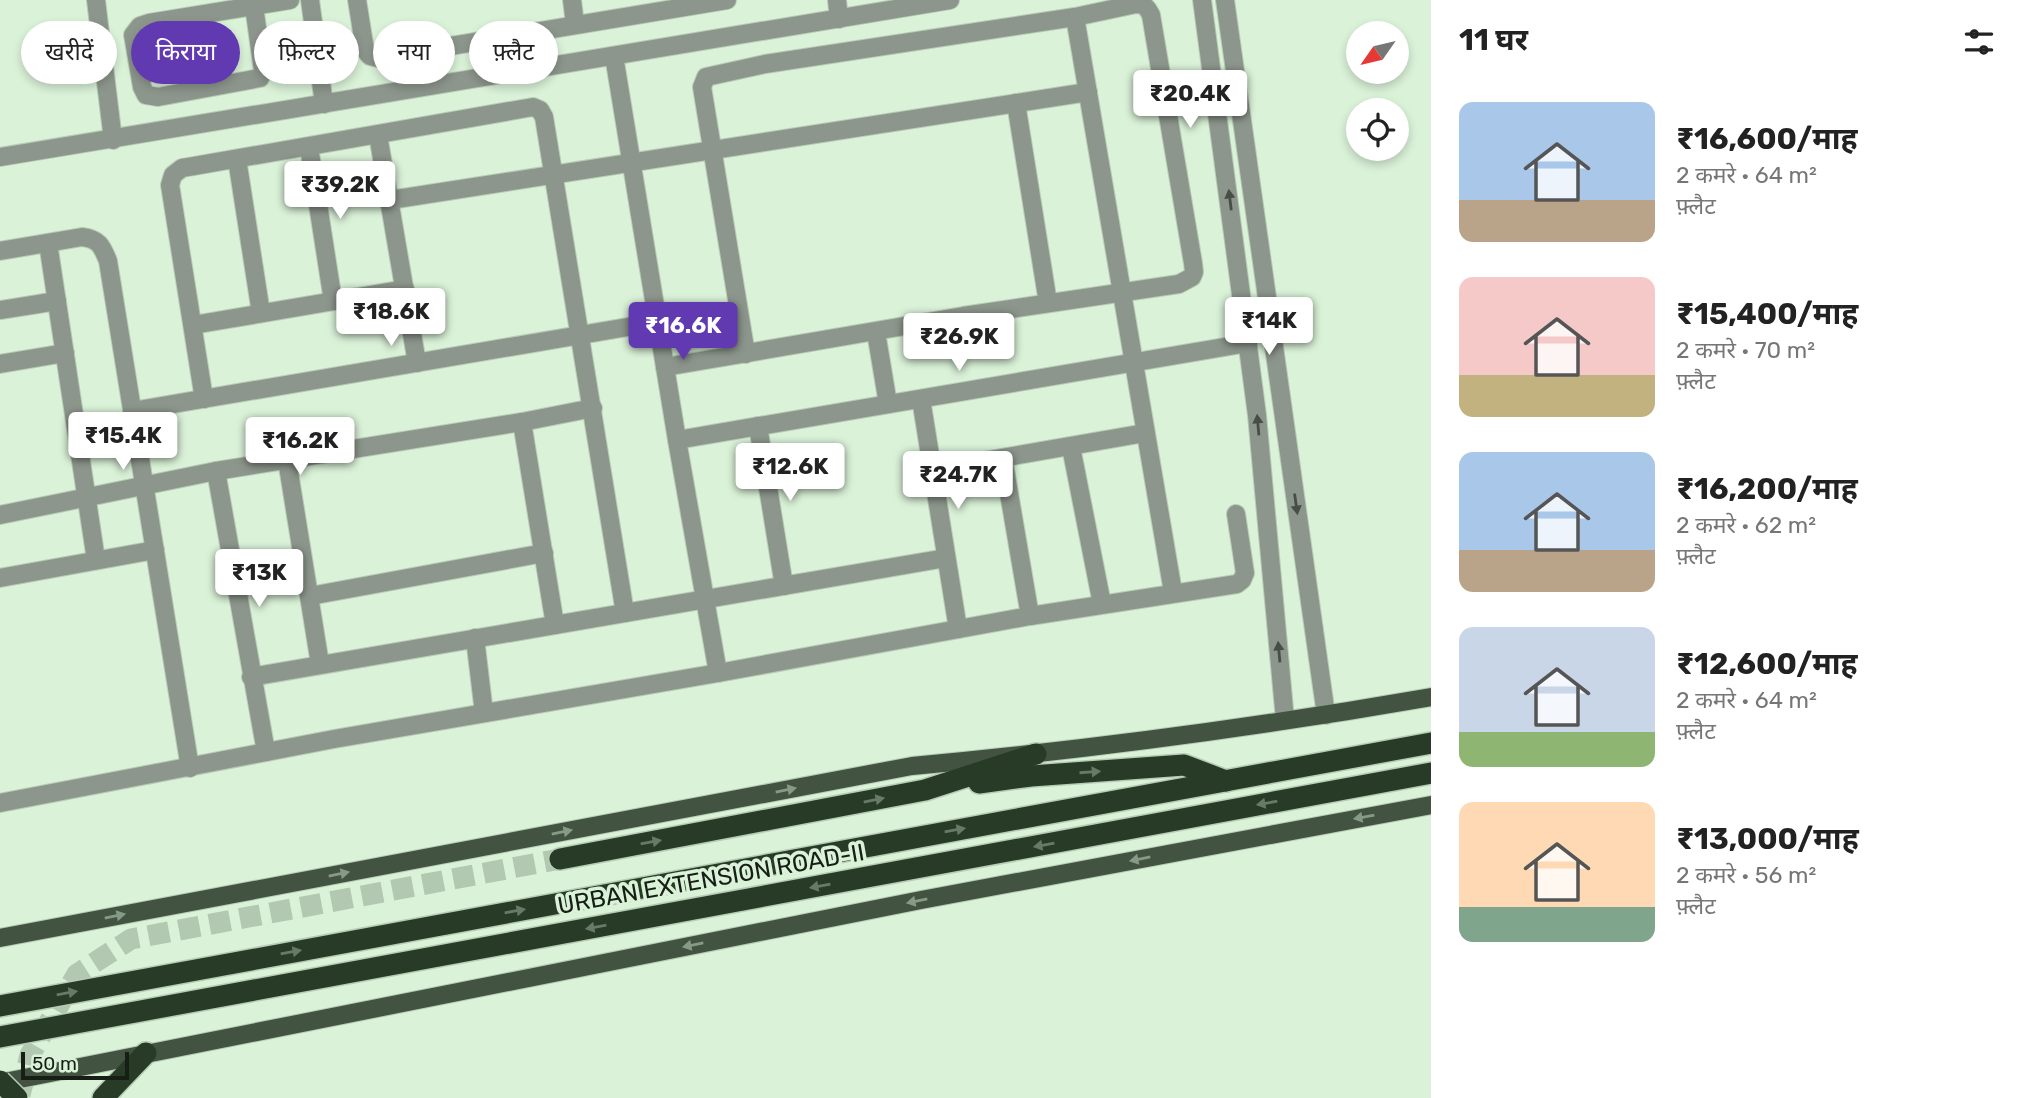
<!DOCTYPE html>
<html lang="hi">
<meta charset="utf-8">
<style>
:root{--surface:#fff;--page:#f2f2f2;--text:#222;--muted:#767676;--accent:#613ab2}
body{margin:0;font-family:Rubik,"Noto Sans Devanagari",sans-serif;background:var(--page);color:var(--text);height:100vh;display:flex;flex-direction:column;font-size:26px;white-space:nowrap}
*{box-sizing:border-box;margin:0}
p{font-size:23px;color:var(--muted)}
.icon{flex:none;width:38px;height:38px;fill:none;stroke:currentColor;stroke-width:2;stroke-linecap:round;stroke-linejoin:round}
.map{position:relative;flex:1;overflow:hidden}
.side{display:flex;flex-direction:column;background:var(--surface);width:595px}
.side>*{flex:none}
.guide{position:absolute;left:21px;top:21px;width:665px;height:63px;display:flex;gap:14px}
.needle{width:46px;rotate:236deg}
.fabs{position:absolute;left:1346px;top:21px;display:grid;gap:14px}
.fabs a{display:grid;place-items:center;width:63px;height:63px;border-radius:50%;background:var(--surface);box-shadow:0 4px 10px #0003;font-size:35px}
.scale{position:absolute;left:21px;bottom:18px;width:108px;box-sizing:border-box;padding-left:7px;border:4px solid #161e15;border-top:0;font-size:19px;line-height:24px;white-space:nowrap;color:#161e15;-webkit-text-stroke:5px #daf2d8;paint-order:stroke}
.price{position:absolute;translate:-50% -60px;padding:0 16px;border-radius:7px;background:#fff;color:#222;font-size:23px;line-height:46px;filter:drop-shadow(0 2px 4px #0008)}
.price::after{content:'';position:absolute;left:50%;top:42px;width:21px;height:16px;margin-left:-10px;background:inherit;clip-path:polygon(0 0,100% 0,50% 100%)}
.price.current{background:var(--accent);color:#fff}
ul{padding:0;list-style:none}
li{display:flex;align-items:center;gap:21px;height:175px;padding:0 28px}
li span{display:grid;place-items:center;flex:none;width:196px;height:140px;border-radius:14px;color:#555}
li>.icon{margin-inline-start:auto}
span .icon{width:84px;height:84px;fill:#fffc;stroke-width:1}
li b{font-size:30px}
h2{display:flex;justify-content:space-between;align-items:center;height:84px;padding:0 28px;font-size:30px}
.chip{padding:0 24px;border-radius:32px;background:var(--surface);box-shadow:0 4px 10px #0003;font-size:24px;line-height:63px}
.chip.current{background:var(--accent);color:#fff}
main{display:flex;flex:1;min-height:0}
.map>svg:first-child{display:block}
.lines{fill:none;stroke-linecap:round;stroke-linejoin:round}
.highway-tunnel{stroke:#b3c8b1;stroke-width:21;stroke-dasharray:21 10;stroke-linecap:butt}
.street-casing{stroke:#b7ccb5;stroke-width:20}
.primary-casing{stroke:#b7ccb5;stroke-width:20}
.highway-casing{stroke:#b7ccb5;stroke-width:24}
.street{stroke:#8d968c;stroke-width:18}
.primary{stroke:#425341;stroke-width:18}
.highway{stroke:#283b27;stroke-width:21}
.highway-bridge-casing{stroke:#b7ccb5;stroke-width:24;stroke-linecap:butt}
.highway-bridge{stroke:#283b27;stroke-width:21}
.oneway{fill:#464e45}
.oneway2{fill:#667b65}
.oneway3{fill:#869b85}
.labels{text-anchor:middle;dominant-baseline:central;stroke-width:7;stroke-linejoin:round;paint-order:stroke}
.street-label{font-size:24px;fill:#161e15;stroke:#daf2d8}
</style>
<main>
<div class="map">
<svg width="1431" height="1098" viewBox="0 0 1431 1098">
<rect width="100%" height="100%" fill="#daf2d8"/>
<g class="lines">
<polyline class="highway-tunnel" points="20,1095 30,1055 77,974 131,939 560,859"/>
<defs>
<g id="street">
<polyline points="96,0 113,140"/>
<polyline points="310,0 324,104"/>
<polyline points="357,0 365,50 370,56 378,58 727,0"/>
<polyline points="572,0 575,24"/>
<polyline points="837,0 839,19"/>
<polyline points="1202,0 1257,415 1285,720"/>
<polyline points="1225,0 1326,715"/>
<polyline points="254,6 263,71 260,78 158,97 146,95 142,87 133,35 140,26 149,23 290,0"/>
<polyline points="1075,17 1173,592"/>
<polyline points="614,56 677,440 718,673"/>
<polyline points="1016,103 1048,303"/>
<polyline points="378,135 417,363"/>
<polyline points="309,147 333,301"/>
<polyline points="0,157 950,0"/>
<polyline points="237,159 261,313"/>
<polyline points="390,200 1088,92"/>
<polyline points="48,243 96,560"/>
<path d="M0 251 82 237C99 239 102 246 108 261L190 768"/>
<polyline points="0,310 57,301"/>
<polyline points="193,325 405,289"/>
<polyline points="876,332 888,404"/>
<polyline points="0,364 65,353"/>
<path d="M665 367 963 316 1179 284 1192 277 1194 272 1193 263 1151 15C1147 7 1144 4 1136 4L1075 17 765 64 706 77 702 87 746 354"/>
<polyline points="204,399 170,185 173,175 182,168 194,166 533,107 540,110 544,117 625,613"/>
<polyline points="921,399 958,629"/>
<polyline points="132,411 657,322"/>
<polyline points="522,422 555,625"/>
<polyline points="758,426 784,586"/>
<polyline points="677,440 1248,343"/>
<polyline points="1071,447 1102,604"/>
<polyline points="1003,458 1030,616"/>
<polyline points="287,460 320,664"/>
<polyline points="932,470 1145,433"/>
<polyline points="216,471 266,752"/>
<polyline points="0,515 216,471 522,422 593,408"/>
<polyline points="0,578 155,550"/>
<polyline points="310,596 544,553"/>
<polyline points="475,638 484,713"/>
<polyline points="251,677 946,558"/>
<polyline points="0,803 334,739 718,673 1030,616 1237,584 1242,580 1245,573 1236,514"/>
</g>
<g id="primary">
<path d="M0 938 912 766C1085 750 1259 727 1431 697"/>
<polyline points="0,1083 921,900 1431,805"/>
</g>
<g id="highway">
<polyline points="979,783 1031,776 1184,765 1226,781"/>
<polyline points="560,859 925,790 1036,754"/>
<polyline points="0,1006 1431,743"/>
<polyline points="0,1037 1431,773"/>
<polyline points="103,1098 146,1053"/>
</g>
</defs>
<use href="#street" class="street-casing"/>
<use href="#primary" class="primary-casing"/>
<use href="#highway" class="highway-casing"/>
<use href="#street" class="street"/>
<use href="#primary" class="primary"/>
<use href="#highway" class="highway"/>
<defs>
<polyline id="highway-bridge" points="0,1081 17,1098"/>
</defs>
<use href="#highway-bridge" class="highway-bridge-casing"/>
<use href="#highway-bridge" class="highway-bridge"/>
</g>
<defs><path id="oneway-solid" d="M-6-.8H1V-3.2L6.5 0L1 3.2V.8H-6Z" transform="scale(1.75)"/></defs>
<g class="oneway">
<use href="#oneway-solid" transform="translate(1230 200) rotate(-97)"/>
<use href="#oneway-solid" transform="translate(1258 425) rotate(-95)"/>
<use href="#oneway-solid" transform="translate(1296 504) rotate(82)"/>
<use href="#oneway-solid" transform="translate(1279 652) rotate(-95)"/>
</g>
<g class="oneway2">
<use href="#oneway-solid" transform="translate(1090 772) rotate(-4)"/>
<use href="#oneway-solid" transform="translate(874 800) rotate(-11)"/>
<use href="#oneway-solid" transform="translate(1267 803) rotate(170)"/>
<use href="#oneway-solid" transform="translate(955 830) rotate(-10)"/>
<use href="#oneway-solid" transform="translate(651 842) rotate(-10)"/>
<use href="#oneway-solid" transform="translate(1044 845) rotate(170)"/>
<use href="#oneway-solid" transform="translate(820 886) rotate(170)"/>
<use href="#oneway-solid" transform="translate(515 911) rotate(-10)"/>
<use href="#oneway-solid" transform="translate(596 927) rotate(170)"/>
<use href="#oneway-solid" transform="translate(291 952) rotate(-10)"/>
<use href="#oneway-solid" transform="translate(67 993) rotate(-10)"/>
</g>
<g class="oneway3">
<use href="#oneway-solid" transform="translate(786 790) rotate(-11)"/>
<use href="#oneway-solid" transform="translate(1364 817) rotate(170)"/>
<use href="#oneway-solid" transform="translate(562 832) rotate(-11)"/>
<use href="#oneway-solid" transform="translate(1140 859) rotate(169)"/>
<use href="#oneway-solid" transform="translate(339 874) rotate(-11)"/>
<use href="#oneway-solid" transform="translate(917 901) rotate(169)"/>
<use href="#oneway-solid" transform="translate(115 916) rotate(-11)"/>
<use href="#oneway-solid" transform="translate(693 945) rotate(169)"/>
</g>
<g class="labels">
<g class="street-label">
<text transform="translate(711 879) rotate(-10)">URBAN EXTENSION ROAD-II</text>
</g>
</g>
</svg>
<div class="fabs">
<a><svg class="needle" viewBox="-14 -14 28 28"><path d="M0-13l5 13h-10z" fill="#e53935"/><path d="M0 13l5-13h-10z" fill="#767676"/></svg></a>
<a><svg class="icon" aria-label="locate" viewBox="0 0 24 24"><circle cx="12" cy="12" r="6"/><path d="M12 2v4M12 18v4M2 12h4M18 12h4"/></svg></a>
</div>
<div class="scale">50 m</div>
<b class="price" style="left:1190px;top:130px">₹20.4K</b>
<b class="price" style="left:340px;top:221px">₹39.2K</b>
<b class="price" style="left:391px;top:348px">₹18.6K</b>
<b class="price" style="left:1269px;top:357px">₹14K</b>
<b class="price current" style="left:683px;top:362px">₹16.6K</b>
<b class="price" style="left:959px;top:373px">₹26.9K</b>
<b class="price" style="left:123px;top:472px">₹15.4K</b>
<b class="price" style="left:300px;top:477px">₹16.2K</b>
<b class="price" style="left:790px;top:503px">₹12.6K</b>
<b class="price" style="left:958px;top:511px">₹24.7K</b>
<b class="price" style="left:259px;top:609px">₹13K</b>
<div class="guide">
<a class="chip">खरीदें</a>
<a class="chip current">किराया</a>
<a class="chip">फ़िल्टर</a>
<a class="chip">नया</a>
<a class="chip">फ़्लैट</a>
</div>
</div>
<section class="side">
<h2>11 घर<svg class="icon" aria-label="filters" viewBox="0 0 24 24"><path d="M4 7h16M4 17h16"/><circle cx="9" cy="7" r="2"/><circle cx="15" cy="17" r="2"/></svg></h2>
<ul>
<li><span style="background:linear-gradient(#a9c7e8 70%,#b9a48a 0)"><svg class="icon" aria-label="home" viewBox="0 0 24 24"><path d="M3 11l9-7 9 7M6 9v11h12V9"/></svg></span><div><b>₹16,600/माह</b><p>2 कमरे · 64 m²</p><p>फ़्लैट</p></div></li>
<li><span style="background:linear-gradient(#f6c9c9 70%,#c2b280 0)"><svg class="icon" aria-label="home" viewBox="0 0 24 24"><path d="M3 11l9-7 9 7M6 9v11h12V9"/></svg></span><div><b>₹15,400/माह</b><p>2 कमरे · 70 m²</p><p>फ़्लैट</p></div></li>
<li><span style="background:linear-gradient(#a9c7e8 70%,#b9a48a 0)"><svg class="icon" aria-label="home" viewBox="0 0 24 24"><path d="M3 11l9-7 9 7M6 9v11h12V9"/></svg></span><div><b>₹16,200/माह</b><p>2 कमरे · 62 m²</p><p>फ़्लैट</p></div></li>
<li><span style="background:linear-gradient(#c9d6e8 75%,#8fb573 0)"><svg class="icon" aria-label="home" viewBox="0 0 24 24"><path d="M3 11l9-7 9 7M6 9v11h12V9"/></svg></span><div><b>₹12,600/माह</b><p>2 कमरे · 64 m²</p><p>फ़्लैट</p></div></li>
<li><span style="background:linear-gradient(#ffd9b3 75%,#7fa58c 0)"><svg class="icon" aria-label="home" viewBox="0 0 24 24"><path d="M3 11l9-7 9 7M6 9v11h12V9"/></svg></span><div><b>₹13,000/माह</b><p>2 कमरे · 56 m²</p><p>फ़्लैट</p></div></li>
</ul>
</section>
</main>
